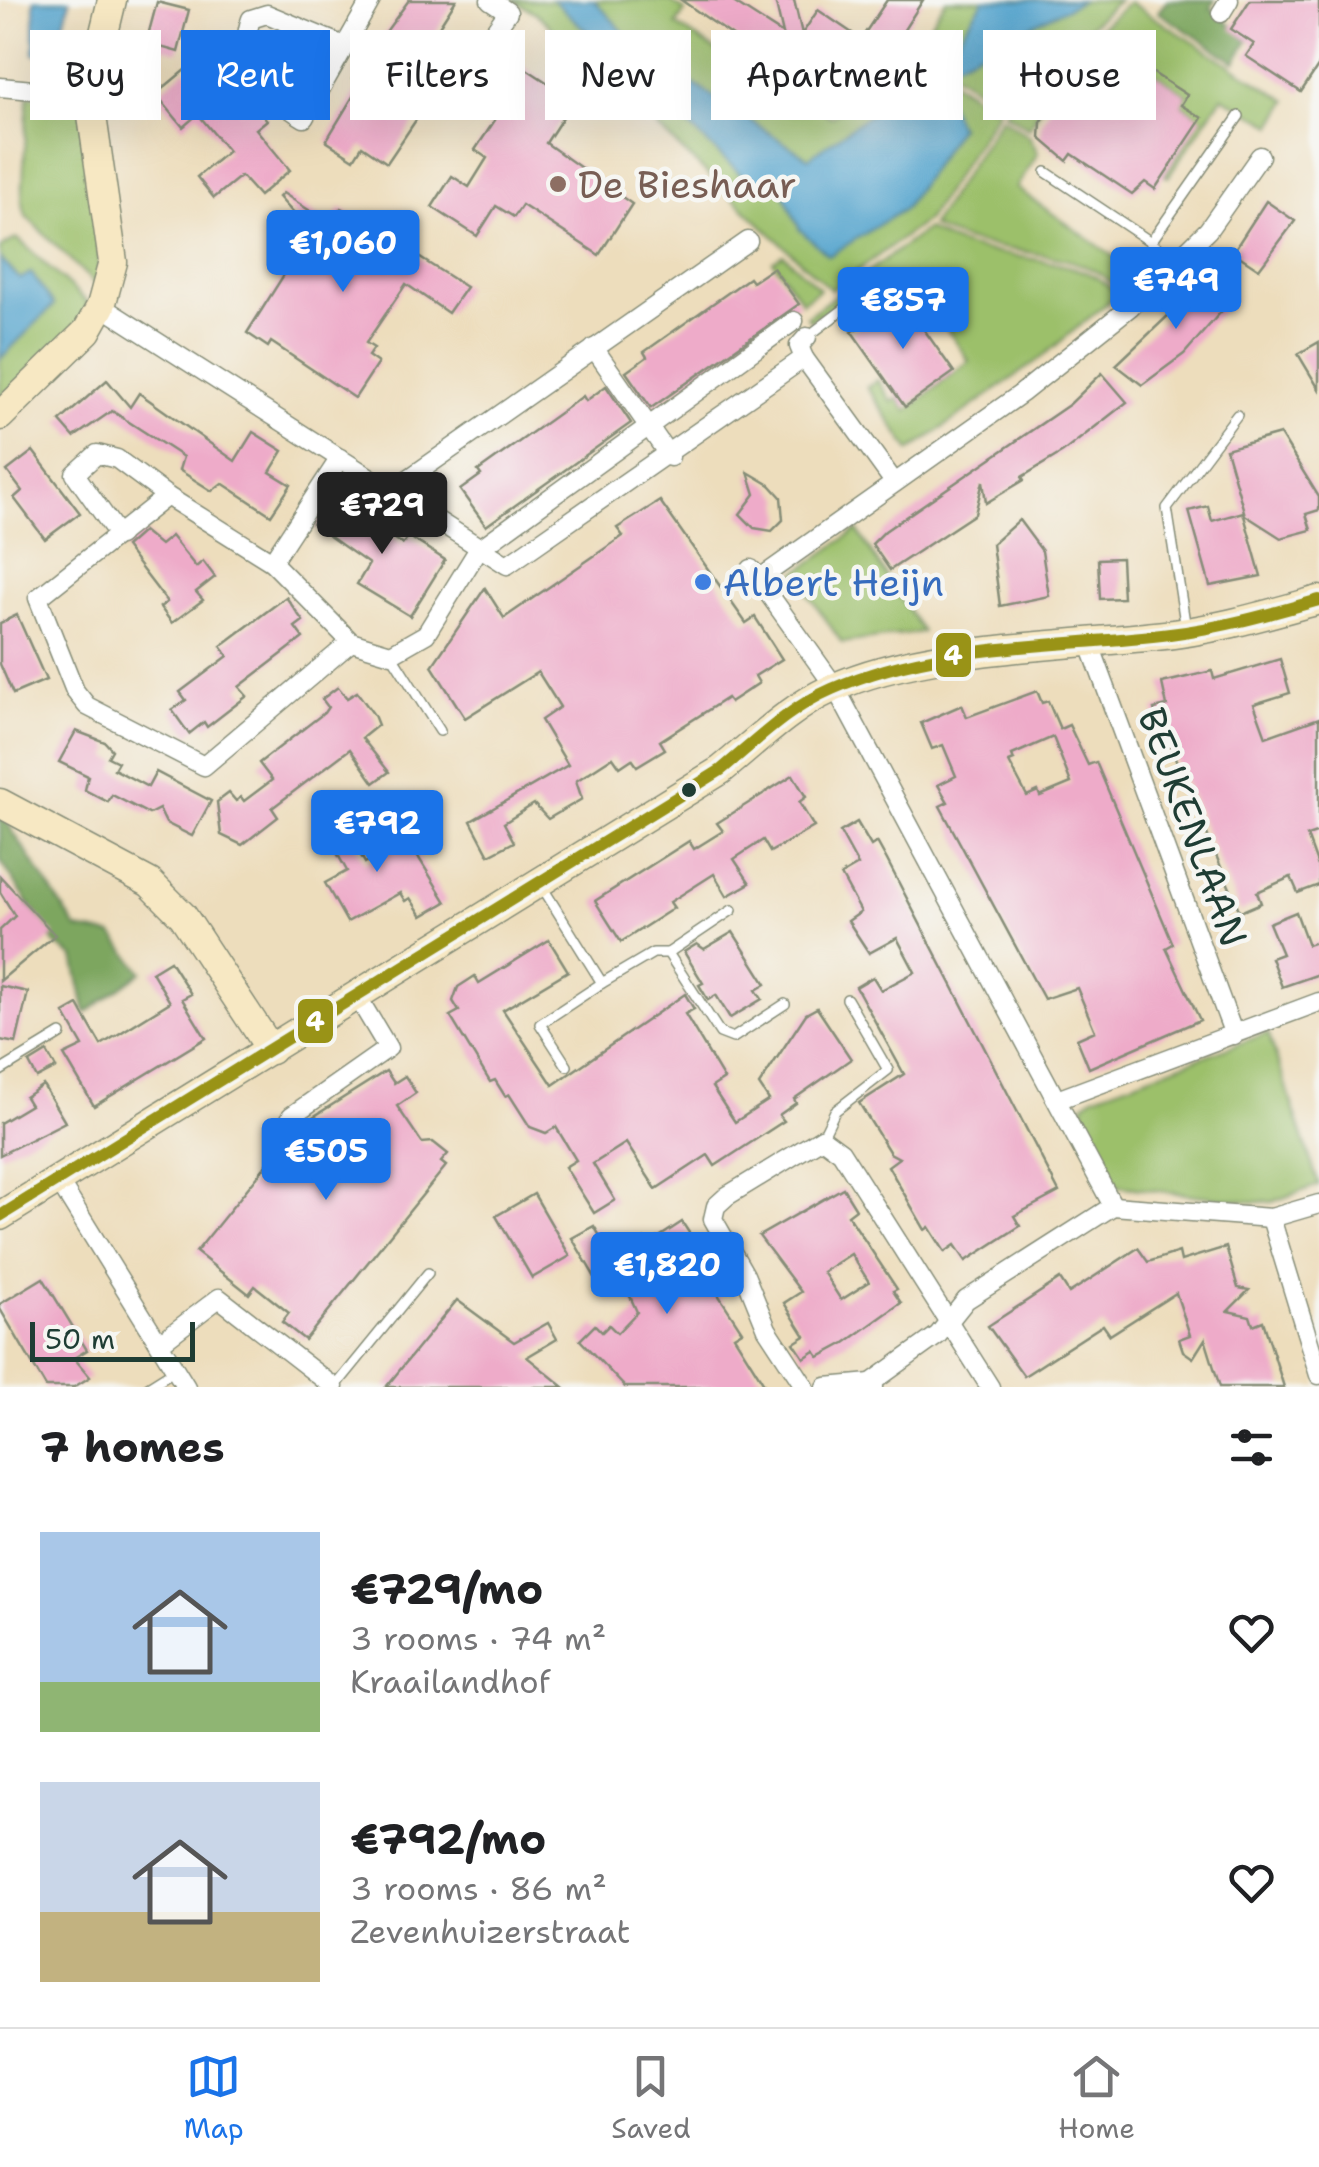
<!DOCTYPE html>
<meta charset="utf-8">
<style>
:root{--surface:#fff;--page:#f2f2f2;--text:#202124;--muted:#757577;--line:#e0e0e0;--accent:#1a73e8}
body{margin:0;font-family:"Shantell Sans",sans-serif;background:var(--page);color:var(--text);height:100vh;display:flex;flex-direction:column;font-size:38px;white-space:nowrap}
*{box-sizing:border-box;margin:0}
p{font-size:32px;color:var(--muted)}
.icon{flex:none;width:55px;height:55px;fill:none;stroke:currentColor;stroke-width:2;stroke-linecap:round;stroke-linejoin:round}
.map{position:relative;height:1387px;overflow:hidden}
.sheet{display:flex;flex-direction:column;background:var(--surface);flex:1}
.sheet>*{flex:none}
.top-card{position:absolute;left:30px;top:30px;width:1260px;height:90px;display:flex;gap:20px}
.scale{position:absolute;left:30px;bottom:25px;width:165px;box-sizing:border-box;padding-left:10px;border:5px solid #1f3d34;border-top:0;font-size:28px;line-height:35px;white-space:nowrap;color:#1f3d34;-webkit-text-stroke:8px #f6f6f2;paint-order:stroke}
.price{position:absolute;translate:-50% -85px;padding:0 22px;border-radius:10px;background:var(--accent);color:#fff;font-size:32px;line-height:65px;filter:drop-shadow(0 2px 5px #0008)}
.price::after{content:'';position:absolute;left:50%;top:60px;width:30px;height:22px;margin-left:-15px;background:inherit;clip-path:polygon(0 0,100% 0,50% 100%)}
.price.current{background:#222;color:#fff}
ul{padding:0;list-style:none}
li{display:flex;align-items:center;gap:30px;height:250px;padding:0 40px}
li span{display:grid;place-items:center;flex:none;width:280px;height:200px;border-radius:0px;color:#555}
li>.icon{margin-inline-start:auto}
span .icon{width:120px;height:120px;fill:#fffc;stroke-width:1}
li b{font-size:42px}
h2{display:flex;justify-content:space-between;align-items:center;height:120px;padding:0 40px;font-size:42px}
.pill{padding:0 35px;border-radius:0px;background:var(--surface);box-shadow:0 10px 40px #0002;font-size:35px;line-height:90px}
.pill.current{background:var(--accent);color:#fff}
.dock{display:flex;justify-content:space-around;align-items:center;height:140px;border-top:2px solid var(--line);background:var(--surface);font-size:28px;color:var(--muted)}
.dock a{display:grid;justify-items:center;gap:5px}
.dock .current{color:var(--accent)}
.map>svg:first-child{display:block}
.green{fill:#9cc06b;stroke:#5e7e50;stroke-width:2.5}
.forest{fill:#7da65f;stroke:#4e724a;stroke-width:2.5}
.water{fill:#54a4ce;stroke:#3a7081;stroke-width:2.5}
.building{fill:#eeabc9;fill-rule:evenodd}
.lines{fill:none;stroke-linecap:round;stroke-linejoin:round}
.lane-casing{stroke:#868d78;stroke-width:12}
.street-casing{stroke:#868d78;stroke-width:21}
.secondary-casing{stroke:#868d78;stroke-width:31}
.lane{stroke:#fff;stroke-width:9}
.street{stroke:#fff;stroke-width:18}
.secondary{stroke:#f7e8c3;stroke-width:28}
.bus-1-casing{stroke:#f6f6f2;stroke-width:20}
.bus-1{stroke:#999317;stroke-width:12}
.education-dot{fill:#8d6e63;stroke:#f6f6f2;stroke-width:4}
.shop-dot{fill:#3f7fe0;stroke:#f6f6f2;stroke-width:4}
.bus-dot{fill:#1f3d34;stroke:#f6f6f2;stroke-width:4}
.labels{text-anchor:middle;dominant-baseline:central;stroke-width:9;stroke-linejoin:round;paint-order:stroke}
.education-label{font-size:38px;fill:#785e54;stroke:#f6f6f2;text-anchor:start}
.shop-label{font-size:38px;fill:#366cbe;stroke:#f6f6f2;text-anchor:start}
.street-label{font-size:38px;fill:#1f3d34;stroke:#f6f6f2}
.line-badge{stroke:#f6f6f2;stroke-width:4}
.badge-label{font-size:28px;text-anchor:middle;font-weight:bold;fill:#fff}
</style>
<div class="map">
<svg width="1319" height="1387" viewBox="0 0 1319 1387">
<rect width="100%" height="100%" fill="#f6f6f2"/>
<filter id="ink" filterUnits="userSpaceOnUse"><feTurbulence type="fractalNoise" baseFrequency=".01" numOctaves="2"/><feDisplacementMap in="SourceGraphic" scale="20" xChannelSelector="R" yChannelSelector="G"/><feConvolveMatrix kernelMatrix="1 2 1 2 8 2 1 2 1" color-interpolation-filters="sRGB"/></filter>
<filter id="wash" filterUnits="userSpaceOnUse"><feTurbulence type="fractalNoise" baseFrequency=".0048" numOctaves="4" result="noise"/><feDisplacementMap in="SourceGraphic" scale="40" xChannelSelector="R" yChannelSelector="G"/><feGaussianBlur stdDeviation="2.25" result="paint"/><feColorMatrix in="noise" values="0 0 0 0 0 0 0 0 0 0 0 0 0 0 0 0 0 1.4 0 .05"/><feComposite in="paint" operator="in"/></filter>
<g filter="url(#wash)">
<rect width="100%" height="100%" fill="#edddbc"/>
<g class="green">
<polygon points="512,0 555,1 746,179 782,190 800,230 904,209 959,127 808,158 639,49 594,0 668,0 685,11 676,25 768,84 772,79 831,117 910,55 998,110 927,220 831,290 536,13"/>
<polygon points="946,0 984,0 945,58 1083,0 1119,0 1002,104 914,49"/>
<polygon points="1129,2 1288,101 1273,125 1222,97 1168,177 1164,175 1201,118 1181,104 1187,95 1145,67 1137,76 1117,63 1089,104 1064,88 1059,93 1051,88 1029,128 1004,112"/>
<polygon points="28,96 84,106 100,233 99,288 26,216 22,201"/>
<path d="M1001 117 1029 136 1038 153 1016 188 1140 275 1121 292C1079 241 991 261 931 226Z"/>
<path d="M927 229C985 267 1079 247 1117 295L1038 360 910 451 867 387 878 380 892 402 898 398 907 411 969 361 915 283 877 309 866 299 849 297 810 321 807 316Z"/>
<polygon points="17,238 91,306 73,331 0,400 0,359 54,305 31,273 20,279 0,259 0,248"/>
<polygon points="783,254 820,289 802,302 773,261"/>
<polygon points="857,530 922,632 842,643 794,574"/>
<polygon points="1268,1033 1319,1185 1272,1202 1254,1202 1117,1186 1084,1120 1084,1103 1093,1096"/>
</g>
<g class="forest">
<polygon points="1167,0 1215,0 1211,8 1248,41 1235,62 1158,12"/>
<polygon points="0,812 77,929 113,935 142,972 86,1013 74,957 55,944 0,860"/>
</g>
<g class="water">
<polygon points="34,0 70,0 55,59 34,54"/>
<polygon points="553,0 594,0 639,49 808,158 917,81 948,101 959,127 904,209 829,256 800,230 782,190 746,179"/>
<polygon points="984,0 1083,0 954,64 944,59"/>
<polygon points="0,259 20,279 31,273 54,305 0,359"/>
</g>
<g id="blocks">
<g class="building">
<polygon points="409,0 456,0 431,39 458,57 445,78 428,66 375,74 399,89 394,97 420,114 387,163 362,146 354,159 326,141 366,75 353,77"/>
<polygon points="681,0 730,0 783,34 775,0 794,0 802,34 818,10 861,39 887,0 923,0 895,44 907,54 871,76 858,60 846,78 839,73 827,92 770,55 766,59"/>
<polygon points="1250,0 1319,0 1319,65 1301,92 1246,56 1254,44 1231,29"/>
<polygon points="157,2 189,10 178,52 146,43"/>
<polygon points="513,60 574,100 546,143 632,204 599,255 522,205 514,217 496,206 477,236 432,207 452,176 469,187 487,158 475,150 495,120 489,116 505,91 496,85"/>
<polygon points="1117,63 1138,77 1144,67 1187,95 1181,105 1202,118 1155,189 1145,182 1132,194 1072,154 1067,161 1040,138 1041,122 1064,87 1090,105"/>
<polygon points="186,69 217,107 232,94 240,103 248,97 267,120 256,129 290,170 259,196 241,176 214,198 197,177 228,151 198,114 183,127 156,94"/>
<polygon points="283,193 330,224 341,208 466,287 448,313 406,284 366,343 374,348 368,356 378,363 355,398 271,342 268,347 247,333 304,243 295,237 303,224 279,197"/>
<polygon points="1266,201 1295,221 1259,269 1233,252"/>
<polygon points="773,268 799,304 651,408 626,372 647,357 644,352 749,278 752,282"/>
<polygon points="1210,276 1233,298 1184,354 1142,385 1116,365"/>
<polygon points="901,297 954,372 905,407 852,332"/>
<polygon points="1319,342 1319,389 1298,354"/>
<polygon points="1102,373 1127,402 1063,452 1022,477 1024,480 986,503 983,481 975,514 890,570 872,544 885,531 1070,404"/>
<polygon points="107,380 130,407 139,393 235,461 253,432 283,451 270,472 291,485 271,515 222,483 212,491 179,470 183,457 112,411 74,437 60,421"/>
<polygon points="606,386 631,423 486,526 460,490 481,475 478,471 583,396 586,401"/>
<polygon points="1280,434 1319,497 1319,510 1306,514 1311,530 1281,538 1245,515 1226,449"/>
<polygon points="33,451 80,513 45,539 14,498 22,491 7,471"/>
<polygon points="748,472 770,485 781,497 783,520 772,531 754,528 740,514 755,494"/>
<polygon points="329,497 403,544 408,536 445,560 410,616 357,584 369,564 312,524"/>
<polygon points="660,501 746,623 755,617 782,659 755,676 759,683 730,702 727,698 660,741 665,749 637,766 632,759 620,767 613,757 576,781 582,799 548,819 534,804 504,823 514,842 489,855 471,821 568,765 541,720 560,707 538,672 465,718 432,666 485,588 504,618 623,536 617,528"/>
<polygon points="1208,506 1212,521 1243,512 1261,576 1210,586 1189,511"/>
<polygon points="1019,520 1042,551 1049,596 1000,606 992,544"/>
<polygon points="143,531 160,545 171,536 196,567 203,561 215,577 196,592 203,600 172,623 160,607 167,602 125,547"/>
<polygon points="1121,558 1123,598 1100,599 1098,559"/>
<polygon points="286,597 303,621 295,627 303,638 239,687 247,696 207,727 204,722 189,734 172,710 186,700 180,692 228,656 221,646"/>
<polygon points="17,615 46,680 13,694 0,664 0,623"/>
<polygon points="1280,659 1290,693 1254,704 1266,737 1319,718 1319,832 1307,836 1319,869 1319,885 1298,893 1291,877 1257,892 1261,903 1240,912 1163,730 1159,731 1154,709 1167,706 1162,683 1212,671 1214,679"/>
<polygon points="338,687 347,698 357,692 374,715 378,725 362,738 389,772 374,783 350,749 272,808 278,817 242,845 221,835 217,802 229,793 236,801 241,797 244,801 272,780 259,763 324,713 328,707 322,699"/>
<path d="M1037 691 1042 703 1048 701 1060 729 1069 725 1088 765 1096 762 1173 944 1166 948 1200 1020 1089 1068 1077 1039 1095 1031 1077 988 1044 999 940 806 948 802 938 785 956 776 943 745 932 749 921 723 962 705 967 717ZM1053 737 1071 783 1040 796 1038 791 1027 796 1009 762 1014 760 1012 755Z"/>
<polygon points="76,731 105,742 112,750 108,757 118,762 114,769 148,787 156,772 211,801 192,836 166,823 159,809 149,814 112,795 108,802 85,790 88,776 59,762"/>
<polygon points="793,775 806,797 799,802 814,827 770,852 763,840 734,859 750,883 727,896 714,874 670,902 674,908 621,942 595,901 689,841 694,849 723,831 717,823"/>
<polygon points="335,808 365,863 406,837 446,902 422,916 410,898 405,901 400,893 347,922 325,883 347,871 318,819"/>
<polygon points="418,810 433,839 416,848 401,819"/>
<polygon points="857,822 871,846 877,842 887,860 1059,1192 1014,1216 1020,1226 966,1261 955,1245 945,1252 929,1227 925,1230 888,1166 899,1158 890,1153 859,1103 904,1074 856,987 873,977 881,990 915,972 897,938 869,953 848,921 861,912 841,875 858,865 840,832"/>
<polygon points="0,876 55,935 0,981 0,930 15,916 0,892"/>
<polygon points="1296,912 1308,945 1319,941 1319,974 1282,987 1271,958 1282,954 1269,923"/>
<polygon points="733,932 766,984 756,990 762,999 730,1018 716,995 708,1000 699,985 703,983 684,952 697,944 704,949"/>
<polygon points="549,940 568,971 503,1010 553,1085 685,994 694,1009 685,1014 724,1079 712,1087 735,1122 769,1100 759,1085 806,1014 817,1008 851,1059 794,1099 796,1103 779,1115 784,1121 715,1166 708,1155 656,1189 626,1143 593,1164 615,1200 594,1213 565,1167 576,1160 556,1127 546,1133 530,1127 509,1094 505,1096 495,1080 490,1082 450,1016 459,1011 453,1001 458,987 475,976 479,983"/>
<polygon points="170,961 191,994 182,999 206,1038 94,1106 64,1055 83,1046 64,1013 78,1005 101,1045 170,1002 152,972"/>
<polygon points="0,986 28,992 16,1043 0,1040"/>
<polygon points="47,1052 56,1068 37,1078 29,1063"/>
<polygon points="386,1071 394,1083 405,1076 416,1093 397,1106 422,1143 433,1142 448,1154 441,1162 446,1166 305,1340 282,1322 289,1313 255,1286 249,1294 196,1252 297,1127"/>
<polygon points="43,1085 65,1122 0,1155 0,1123 30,1105 25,1097"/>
<path d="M843 1188 856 1209 848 1215 897 1289 893 1291 901 1303 845 1343 819 1357 815 1351 804 1358 794 1343 805 1336 784 1303 801 1292 759 1236ZM851 1254 869 1282 841 1300 823 1272Z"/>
<polygon points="534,1194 570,1256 532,1278 496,1216"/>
<polygon points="682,1222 716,1274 708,1279 742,1331 734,1336 766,1387 625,1387 580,1340 595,1325 602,1332 609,1325 617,1333 637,1312 620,1274 600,1286 572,1238 594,1226 616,1263 614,1259 644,1239 647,1245"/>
<polygon points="1226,1247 1238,1288 1249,1290 1228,1311 1250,1316 1253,1325 1263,1321 1284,1387 1220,1387 1205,1339 1193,1358 1183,1351 1179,1339 1190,1335 1176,1293 1110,1335 1103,1325 1024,1376 988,1326 1060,1279 1069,1293 1138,1248 1148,1262 1179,1252 1181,1261"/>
<polygon points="43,1278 87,1350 74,1358 90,1377 74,1387 46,1387 0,1309 0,1304"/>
<polygon points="457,1300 514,1342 548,1323 557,1339 527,1357 564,1387 386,1387"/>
</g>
</g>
</g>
<g filter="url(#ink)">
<use href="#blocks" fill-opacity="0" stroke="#868d78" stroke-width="2.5"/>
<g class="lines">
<defs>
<g id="lane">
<polyline points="1046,172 1151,242 1174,262"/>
<polyline points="1151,242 1239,116"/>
<polyline points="807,337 844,309"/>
<polyline points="1186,629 1167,508 1237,415"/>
<polyline points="391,654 440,731"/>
<polyline points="541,885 602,983 653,953 668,953 720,1033 733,1038 785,1004"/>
<polyline points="668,953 732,910"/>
<polyline points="567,1066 540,1024 602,983"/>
<polyline points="0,1071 61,1034"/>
<polyline points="822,1138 835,1111 888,1070 847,999"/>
<polyline points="148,1387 175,1370"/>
<polyline points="335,1387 428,1273"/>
</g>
<g id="street">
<polyline points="1221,13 1229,0"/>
<path d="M344 46 267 14 251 19C235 62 269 97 304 118L371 0"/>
<polyline points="477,56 508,12 490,0"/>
<polyline points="0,87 89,95"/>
<polyline points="101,306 507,565 804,358 894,482"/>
<polyline points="594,348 670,457"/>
<polyline points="804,358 799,346 807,337"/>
<polyline points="391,491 748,241"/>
<polyline points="119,536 75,474 97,454 117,459 167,496"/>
<polyline points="272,562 340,458"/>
<polyline points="751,569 835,687 1113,1206"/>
<polyline points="759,579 1022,393 1130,307 1208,230 1260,156"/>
<polyline points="351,642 204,766 87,706 75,691 38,598 167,496 272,562 351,642 391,654 426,634 478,550 794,321"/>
<polyline points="1089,642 1234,1035"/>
<polyline points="1057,1100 1319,1002"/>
<polyline points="291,1116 388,1048 357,996"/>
<polyline points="58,1180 186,1387"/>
<polyline points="1113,1206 1271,1218 1319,1204"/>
<polyline points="1271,1218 1319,1375"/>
<polyline points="160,1343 219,1298 334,1387"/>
<polyline points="871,1383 938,1335 966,1300 1113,1206"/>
<polyline points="805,1387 767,1329 745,1275 713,1219 716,1206 727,1196 822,1138 841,1152 990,1387"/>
<polyline points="826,1387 871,1383 874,1387"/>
</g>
<g id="secondary">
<polyline points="0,416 87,331 101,306 113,262 89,95 112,0"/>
<polyline points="0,803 150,883 183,916 271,1050"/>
<path d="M0 1216 721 770C757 741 789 708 831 689 918 648 1059 646 1155 636 1211 631 1265 615 1319 600"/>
</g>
</defs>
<use href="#lane" class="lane-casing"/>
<use href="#street" class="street-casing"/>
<use href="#secondary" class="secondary-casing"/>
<use href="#lane" class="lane"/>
<use href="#street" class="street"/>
<use href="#secondary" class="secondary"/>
<defs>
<path id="bus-1" d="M0 1216 721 770C756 741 790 707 832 689 937 642 1058 648 1170 634 1221 628 1270 614 1319 600"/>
</defs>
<use href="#bus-1" class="bus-1-casing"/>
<use href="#bus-1" class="bus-1"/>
</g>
</g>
<circle class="education-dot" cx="558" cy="184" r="10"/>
<circle class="shop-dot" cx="703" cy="582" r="10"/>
<circle class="bus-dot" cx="689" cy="790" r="9"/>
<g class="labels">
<g class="education-label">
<text x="578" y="184">De Bieshaar</text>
</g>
<g class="shop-label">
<text x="723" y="582">Albert Heijn</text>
</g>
<g class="street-label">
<text transform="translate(1193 827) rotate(70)">BEUKENLAAN</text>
</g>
</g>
<g class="line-badge">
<rect x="934" y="631" width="39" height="48" rx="10" fill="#999317"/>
<rect x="296" y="997" width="39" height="48" rx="10" fill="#999317"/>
</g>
<g class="badge-label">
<text x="953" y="665">4</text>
<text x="315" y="1031">4</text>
</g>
</svg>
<div class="scale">50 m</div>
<b class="price" style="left:343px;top:295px">€1,060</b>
<b class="price" style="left:1176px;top:332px">€749</b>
<b class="price" style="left:903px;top:352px">€857</b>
<b class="price current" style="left:382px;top:557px">€729</b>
<b class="price" style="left:377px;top:875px">€792</b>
<b class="price" style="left:326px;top:1203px">€505</b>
<b class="price" style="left:667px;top:1317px">€1,820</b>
<div class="top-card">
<a class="pill">Buy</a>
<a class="pill current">Rent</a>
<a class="pill">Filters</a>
<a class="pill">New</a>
<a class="pill">Apartment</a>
<a class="pill">House</a>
</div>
</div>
<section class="sheet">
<h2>7 homes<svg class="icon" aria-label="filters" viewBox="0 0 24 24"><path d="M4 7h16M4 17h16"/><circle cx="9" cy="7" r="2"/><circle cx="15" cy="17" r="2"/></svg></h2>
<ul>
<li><span style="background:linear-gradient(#a9c7e8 75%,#8fb573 0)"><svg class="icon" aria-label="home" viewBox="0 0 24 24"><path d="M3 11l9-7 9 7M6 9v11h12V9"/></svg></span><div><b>€729/mo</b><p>3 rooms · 74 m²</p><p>Kraailandhof</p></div><svg class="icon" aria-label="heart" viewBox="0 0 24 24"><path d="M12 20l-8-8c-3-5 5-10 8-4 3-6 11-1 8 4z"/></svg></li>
<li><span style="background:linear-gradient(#c9d6e8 65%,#c2b280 0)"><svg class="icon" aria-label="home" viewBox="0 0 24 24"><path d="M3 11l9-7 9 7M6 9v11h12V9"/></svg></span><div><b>€792/mo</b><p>3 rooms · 86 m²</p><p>Zevenhuizerstraat</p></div><svg class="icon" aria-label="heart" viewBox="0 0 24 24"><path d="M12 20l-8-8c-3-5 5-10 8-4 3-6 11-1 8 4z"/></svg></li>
</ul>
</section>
<nav class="dock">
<a class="current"><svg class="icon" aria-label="map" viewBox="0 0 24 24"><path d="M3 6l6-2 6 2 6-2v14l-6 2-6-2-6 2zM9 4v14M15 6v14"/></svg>Map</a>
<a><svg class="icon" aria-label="saved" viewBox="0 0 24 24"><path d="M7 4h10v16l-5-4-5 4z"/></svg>Saved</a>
<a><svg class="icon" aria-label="home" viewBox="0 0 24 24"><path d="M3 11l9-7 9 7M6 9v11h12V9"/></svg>Home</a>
</nav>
